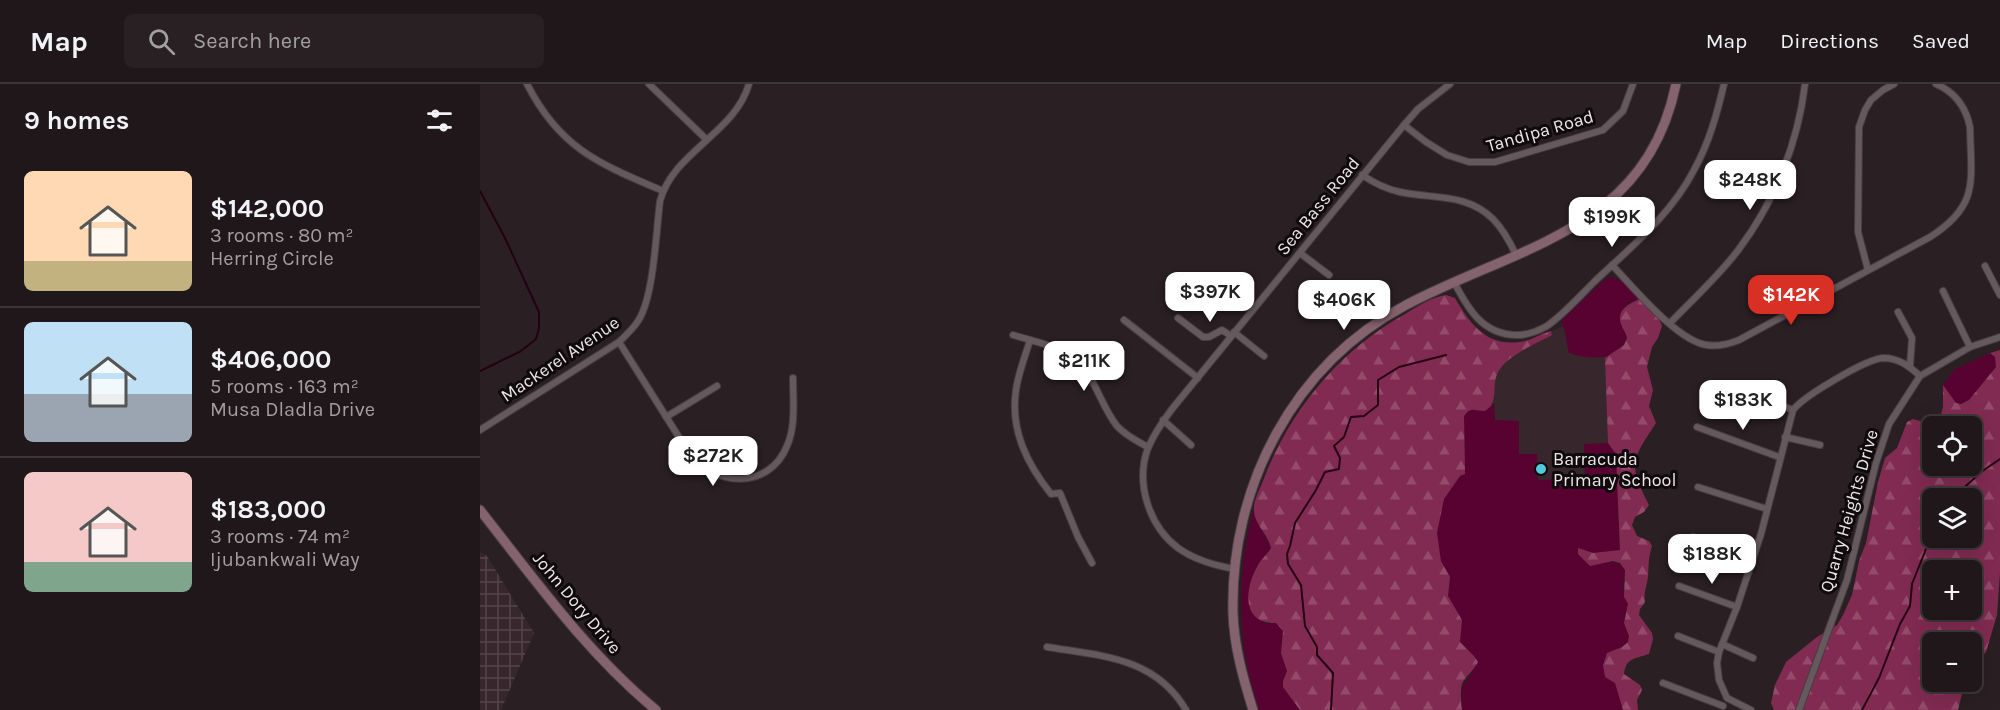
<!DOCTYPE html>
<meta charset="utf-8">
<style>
:root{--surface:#20171a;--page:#282023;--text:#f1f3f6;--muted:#a29fa2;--line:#3d3639;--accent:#d93025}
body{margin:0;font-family:Karla,sans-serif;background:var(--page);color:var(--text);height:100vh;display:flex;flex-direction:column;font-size:22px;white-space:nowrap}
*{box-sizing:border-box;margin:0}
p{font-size:20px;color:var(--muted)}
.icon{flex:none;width:33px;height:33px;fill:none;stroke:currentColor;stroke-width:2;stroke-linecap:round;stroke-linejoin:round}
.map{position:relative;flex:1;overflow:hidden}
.panel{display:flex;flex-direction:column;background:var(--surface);width:480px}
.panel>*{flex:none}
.fabs{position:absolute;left:1442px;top:332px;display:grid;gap:12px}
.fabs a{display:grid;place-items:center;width:60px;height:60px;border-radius:9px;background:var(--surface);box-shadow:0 6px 24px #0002,0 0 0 2px var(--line);font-size:30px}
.price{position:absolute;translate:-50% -51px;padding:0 14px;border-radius:12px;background:#fff;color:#222;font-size:20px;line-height:39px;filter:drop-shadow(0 2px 3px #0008)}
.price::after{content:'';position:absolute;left:50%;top:36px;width:18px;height:14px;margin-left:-9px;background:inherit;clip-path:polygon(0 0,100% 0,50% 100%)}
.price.on{background:var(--accent);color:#fff}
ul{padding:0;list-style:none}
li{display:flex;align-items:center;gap:18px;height:150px;padding:0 24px}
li+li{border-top:2px solid var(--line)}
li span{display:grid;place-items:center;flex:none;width:168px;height:120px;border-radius:9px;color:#555}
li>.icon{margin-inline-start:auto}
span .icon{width:72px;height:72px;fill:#fffc;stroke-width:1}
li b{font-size:26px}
h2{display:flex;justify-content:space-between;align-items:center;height:72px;padding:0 24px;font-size:26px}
header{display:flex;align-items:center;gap:36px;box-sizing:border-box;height:84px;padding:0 30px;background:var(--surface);border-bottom:2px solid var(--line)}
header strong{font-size:28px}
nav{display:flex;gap:33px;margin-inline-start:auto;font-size:21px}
.search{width:420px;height:54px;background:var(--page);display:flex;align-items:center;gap:15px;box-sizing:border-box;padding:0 21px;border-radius:9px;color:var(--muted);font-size:22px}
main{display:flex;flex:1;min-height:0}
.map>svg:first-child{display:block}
.built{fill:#37262c}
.industrial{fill:url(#industrial-grid)}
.grass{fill:#570230}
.forest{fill:url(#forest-firs);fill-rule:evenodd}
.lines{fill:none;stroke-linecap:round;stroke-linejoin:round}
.stream{stroke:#250011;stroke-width:2}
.street-casing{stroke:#473e41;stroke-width:8}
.secondary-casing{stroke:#473e41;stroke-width:11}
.street{stroke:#66595d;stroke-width:6}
.secondary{stroke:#84626e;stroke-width:9}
.poi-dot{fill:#52cbd9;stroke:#0f0a0c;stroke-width:2}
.labels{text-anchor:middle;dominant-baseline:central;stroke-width:6;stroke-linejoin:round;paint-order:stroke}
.street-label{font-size:18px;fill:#ede5e7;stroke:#0f0a0c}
.poi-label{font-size:18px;fill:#ede5e7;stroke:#0f0a0c;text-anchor:start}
</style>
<header>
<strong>Map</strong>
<div class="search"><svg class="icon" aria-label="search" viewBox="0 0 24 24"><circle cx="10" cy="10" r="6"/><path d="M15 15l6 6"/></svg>Search here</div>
<nav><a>Map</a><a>Directions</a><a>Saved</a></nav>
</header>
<main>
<section class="panel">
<h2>9 homes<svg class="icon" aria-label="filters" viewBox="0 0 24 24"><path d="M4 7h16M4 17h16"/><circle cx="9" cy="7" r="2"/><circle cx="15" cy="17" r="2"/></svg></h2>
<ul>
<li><span style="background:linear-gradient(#ffd9b3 75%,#c2b280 0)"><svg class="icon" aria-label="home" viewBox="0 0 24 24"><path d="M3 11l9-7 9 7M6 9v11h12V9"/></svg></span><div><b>$142,000</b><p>3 rooms · 80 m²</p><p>Herring Circle</p></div></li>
<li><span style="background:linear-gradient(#bfe0f5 60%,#9aa5b1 0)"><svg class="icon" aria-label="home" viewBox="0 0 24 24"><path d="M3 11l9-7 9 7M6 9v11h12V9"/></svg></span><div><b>$406,000</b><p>5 rooms · 163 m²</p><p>Musa Dladla Drive</p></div></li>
<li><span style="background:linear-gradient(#f6c9c9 75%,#7fa58c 0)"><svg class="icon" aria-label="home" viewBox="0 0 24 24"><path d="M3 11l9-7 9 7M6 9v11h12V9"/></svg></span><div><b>$183,000</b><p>3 rooms · 74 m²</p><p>Ijubankwali Way</p></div></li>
</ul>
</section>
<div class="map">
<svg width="1520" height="626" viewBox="0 0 1520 626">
<defs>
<pattern id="industrial-grid" width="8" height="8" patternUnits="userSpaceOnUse" patternTransform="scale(1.5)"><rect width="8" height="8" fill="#37262c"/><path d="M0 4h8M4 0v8" fill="none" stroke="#54454b"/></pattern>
<pattern id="forest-firs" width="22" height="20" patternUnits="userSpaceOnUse" patternTransform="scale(1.5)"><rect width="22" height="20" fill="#812b52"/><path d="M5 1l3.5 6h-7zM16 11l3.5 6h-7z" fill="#934a6b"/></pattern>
</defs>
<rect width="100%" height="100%" fill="#2a1f23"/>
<polygon class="built" points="1085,241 1131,277 1147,474 994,498 974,296"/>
<polygon class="industrial" points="0,468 7,472 54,549 21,626 0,626"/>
<g class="grass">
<path d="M1131 193 1142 197 1159 215 1147 220 1141 240 1147 254C1136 279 1110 275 1089 269 1086 257 1086 248 1081 237L1124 196Z"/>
<polygon points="1510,269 1515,273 1516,283 1489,316 1481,320 1476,319 1463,301 1475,285"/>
<path d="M1014 319 1015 336 1039 337V370H1057L1058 396 1105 394 1104 360 1128 359 1136 370 1140 467 1113 469 1099 464 1110 482C1123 479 1136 473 1145 486L1143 505 1148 520 1144 539 1149 552 1148 558 1142 563 1127 569 1143 626H982C982 608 979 601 993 589L994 572 980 558 982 536 968 512 970 493 961 477 957 449 964 415 980 392 985 390 984 332 990 325 996 324 1001 327 1012 322Z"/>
<path d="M774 423 775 430 791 464 777 482 773 491 785 540 796 539 803 547 801 569 807 587 803 597 820 626H779C756 560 756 490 774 423Z"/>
</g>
<g class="forest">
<path d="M966 211 975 214C991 242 1009 265 1045 257 1054 255 1062 249 1071 247L1072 251C1057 259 1029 271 1020 285 1009 300 1021 317 1005 327 995 327 991 322 984 332L985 390 980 392 964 415 957 449 961 477 970 493 968 512 982 536 980 558 994 572 998 578C994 586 984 594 982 600 980 607 981 618 982 626H820L803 603V597L807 587 801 569 803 547 796 539C762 540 764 506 777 483 780 476 787 471 791 464 788 449 772 439 774 422 775 414 780 404 783 397 809 327 860 266 925 230 938 222 952 213 966 211Z"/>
<path d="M1159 215 1179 235 1182 242 1178 254 1172 263 1167 283 1173 306 1169 322 1176 339C1151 377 1148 380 1169 421L1164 428 1155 433 1152 441 1157 452 1169 457 1172 462C1168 475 1169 480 1168 493 1167 502 1163 509 1165 518L1160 525 1159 531 1172 549 1173 555 1169 570C1154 575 1146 574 1144 590L1160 601 1162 606 1157 616 1158 626H1143L1135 599 1125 593 1123 581 1127 569 1142 563 1148 558 1149 552 1144 539 1148 520 1144 513 1145 486 1140 479 1133 477 1110 482 1098 470V464L1113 469 1140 466 1136 370 1128 359 1125 274 1144 261 1147 254C1146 248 1143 246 1141 240 1136 226 1149 220 1159 215Z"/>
<path d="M1520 266V488L1517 531 1506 568 1491 585V558H1452V597H1485L1478 626H1294L1291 619 1295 601 1306 578 1337 553 1357 541 1363 531 1372 511 1379 477 1386 459 1398 398 1405 374 1417 364 1427 338 1433 335 1447 339 1460 334 1463 323V301L1476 319 1481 320 1489 316 1516 283 1515 273 1510 269ZM1452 342H1491V381H1452ZM1452 414H1491V453H1452ZM1452 486H1491V525H1452Z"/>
</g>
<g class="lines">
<g class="stream">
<polyline points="0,107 25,154 59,228 59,244 56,255 41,267 0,287"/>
<polyline points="1473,414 1501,388 1520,375"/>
<polyline points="851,626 853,589 837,571 837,563 825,542 821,501 808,480 807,470 810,462 815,439 836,406 845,388 859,385 860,374 854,362 864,353 871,333 884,332 898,321 898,296 919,283 966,271"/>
<polyline points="1382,626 1399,594 1420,540 1430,522 1432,500 1452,450"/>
</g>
<defs>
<g id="street">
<path d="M47 0C80 65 120 80 183 107"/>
<polyline points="169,0 226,55"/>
<polyline points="924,41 946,58 967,71 989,78 1015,78 1123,46 1143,27 1153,0"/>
<path d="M882 91C894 99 906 105 920 108 953 115 987 109 1013 135 1023 145 1030 158 1036 171"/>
<polyline points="820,169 849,191"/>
<path d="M1132 181C1153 203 1198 258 1227 261 1239 263 1249 260 1259 256L1450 153C1500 121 1491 97 1490 43 1486 24 1475 8 1456 0"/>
<polyline points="1505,182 1520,211"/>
<polyline points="1388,186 1378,148 1379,43 1385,26 1391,16 1403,6 1414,0"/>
<path d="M974 198C988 225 1003 251 1037 251 1047 251 1058 247 1067 242 1084 230 1099 213 1114 198 1150 164 1191 131 1214 86 1229 59 1237 30 1244 0"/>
<polyline points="1463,207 1490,263"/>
<polyline points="1418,228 1432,254 1430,282"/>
<polyline points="698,234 723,253 729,253 742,246 751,252"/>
<polyline points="644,236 718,294"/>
<path d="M1190 239C1213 215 1239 192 1259 165 1295 117 1318 59 1325 0"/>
<polyline points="754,248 784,272"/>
<path d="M533 251C549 256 577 262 591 271 614 288 620 321 637 342 646 352 657 357 668 363"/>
<path d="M550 256C545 273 538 290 536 306 530 346 547 380 571 410L580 409 598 453 612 479"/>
<path d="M139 258 209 369C235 403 289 406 307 362 316 342 313 316 313 294"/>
<polyline points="1266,308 1313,326"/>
<polyline points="186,333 237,302"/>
<polyline points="683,336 711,361"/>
<polyline points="1217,343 1299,373"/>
<path d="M0 346 139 258C146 251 153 245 158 237 174 213 176 148 180 117 193 68 255 49 269 0"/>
<polyline points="1305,353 1340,361"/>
<polyline points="1218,403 1287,425"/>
<polyline points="1213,453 1272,478"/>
<path d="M754 485C734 481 715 476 698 464 669 442 655 399 668 364 674 350 683 337 692 325L924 41 938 25 970 0"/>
<polyline points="1199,502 1257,523"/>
<polyline points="1198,552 1239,568"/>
<polyline points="1242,560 1273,574"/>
<path d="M567 563C622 572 675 573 706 626"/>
<polyline points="1183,599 1243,622"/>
<path d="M1271 626 1247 614 1239 596 1237 579 1239 568 1257 523 1281 450 1313 326C1324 312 1386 275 1403 274 1419 274 1429 282 1440 292"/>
<polyline points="1319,626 1367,496 1396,379 1409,340 1440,292 1490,263 1520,253"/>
</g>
<g id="secondary">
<path d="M0 426C55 496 107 569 176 626"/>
<path d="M773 626C763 594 754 562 753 529 750 403 813 281 926 221 1038 162 1166 147 1196 0"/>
</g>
</defs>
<use href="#street" class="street-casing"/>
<use href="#secondary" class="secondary-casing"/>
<use href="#street" class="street"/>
<use href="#secondary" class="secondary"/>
</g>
<circle class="poi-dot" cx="1061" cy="385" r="6"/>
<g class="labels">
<g class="street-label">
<text transform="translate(1060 47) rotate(-16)">Tandipa Road</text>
<text transform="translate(838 122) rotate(-51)">Sea Bass Road</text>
<text transform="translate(80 275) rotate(-34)">Mackerel Avenue</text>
<text transform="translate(1369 427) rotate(-74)">Quarry Heights Drive</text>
<text transform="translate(97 519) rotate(50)">John Dory Drive</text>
</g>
<g class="poi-label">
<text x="1073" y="375">Barracuda<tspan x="1073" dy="21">Primary School</tspan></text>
</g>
</g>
</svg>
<div class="fabs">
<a><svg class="icon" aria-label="locate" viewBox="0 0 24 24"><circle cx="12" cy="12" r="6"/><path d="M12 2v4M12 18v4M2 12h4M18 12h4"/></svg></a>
<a><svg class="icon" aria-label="layers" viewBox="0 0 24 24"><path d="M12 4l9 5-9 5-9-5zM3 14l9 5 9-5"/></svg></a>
<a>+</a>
<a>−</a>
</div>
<b class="price" style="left:1270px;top:127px">$248K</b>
<b class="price" style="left:1132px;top:164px">$199K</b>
<b class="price" style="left:730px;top:239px">$397K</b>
<b class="price on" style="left:1311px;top:242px">$142K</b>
<b class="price" style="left:864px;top:247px">$406K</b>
<b class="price" style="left:604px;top:308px">$211K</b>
<b class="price" style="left:1263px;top:347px">$183K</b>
<b class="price" style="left:233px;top:403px">$272K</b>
<b class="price" style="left:1232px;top:501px">$188K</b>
</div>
</main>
